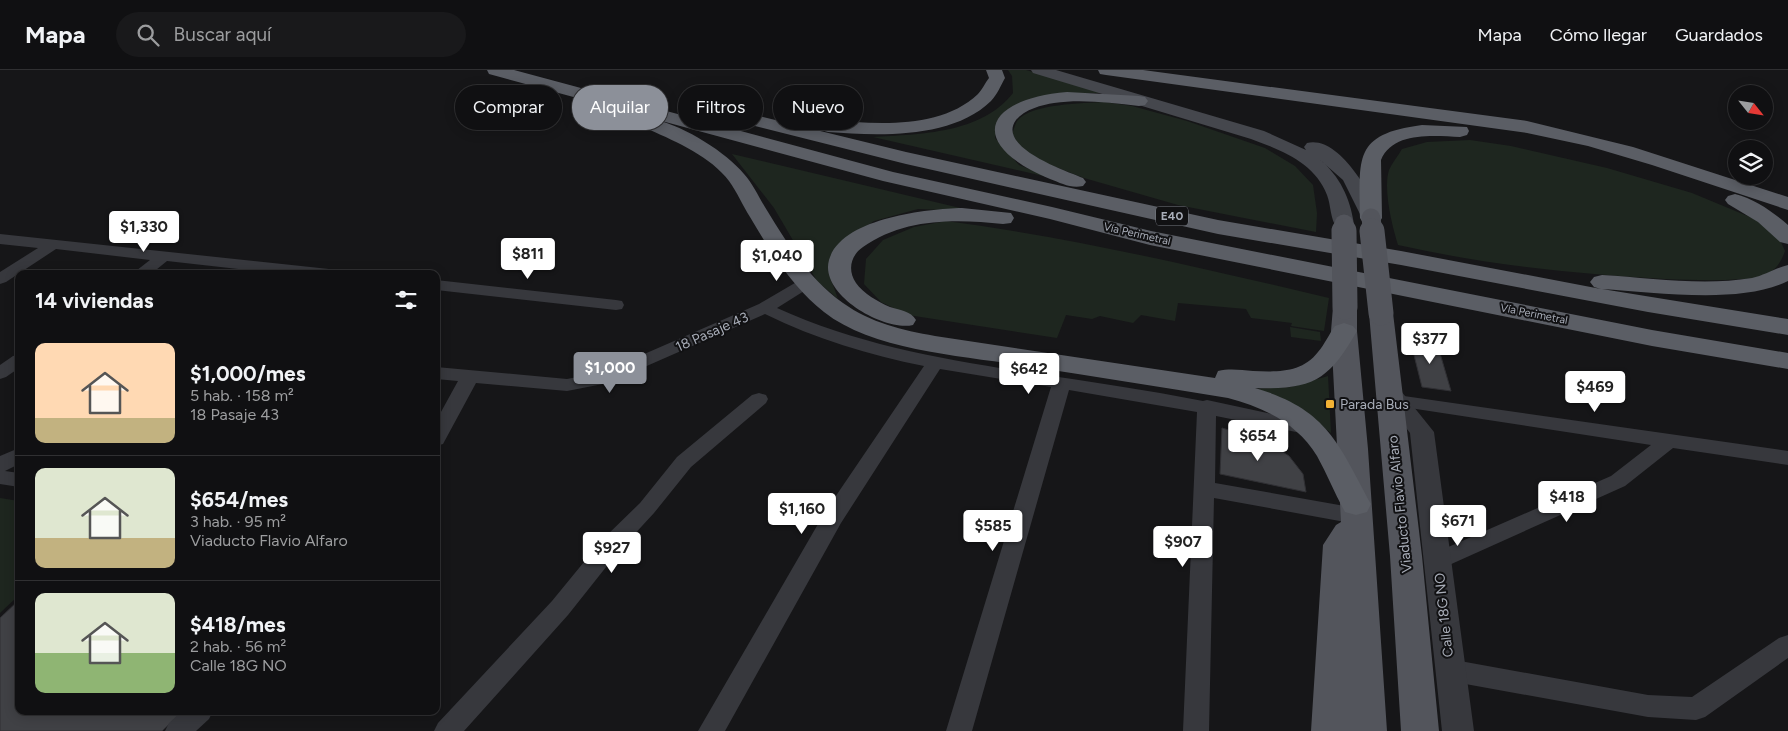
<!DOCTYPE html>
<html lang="es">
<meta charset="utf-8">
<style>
:root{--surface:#101012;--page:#19191b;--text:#f1f3f6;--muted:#9c9d9f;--line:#303032;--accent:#8c9099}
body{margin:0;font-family:Figtree,sans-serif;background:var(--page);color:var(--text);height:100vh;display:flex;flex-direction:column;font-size:19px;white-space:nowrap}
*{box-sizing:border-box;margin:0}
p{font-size:16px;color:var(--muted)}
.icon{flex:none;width:28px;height:28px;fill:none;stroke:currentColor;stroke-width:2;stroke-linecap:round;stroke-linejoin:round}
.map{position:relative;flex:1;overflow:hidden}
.drawer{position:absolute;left:15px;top:200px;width:425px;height:445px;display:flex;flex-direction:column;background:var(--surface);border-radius:10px;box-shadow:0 2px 12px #0003,0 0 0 1px var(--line)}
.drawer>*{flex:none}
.hud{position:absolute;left:455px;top:15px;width:475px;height:45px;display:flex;gap:10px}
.needle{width:32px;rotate:120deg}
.tools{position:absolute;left:1728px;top:15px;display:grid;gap:10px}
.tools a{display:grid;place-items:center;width:45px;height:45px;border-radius:50%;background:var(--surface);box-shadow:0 2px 12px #0003,0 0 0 1px var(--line);font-size:25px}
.price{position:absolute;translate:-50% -42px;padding:0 11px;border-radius:5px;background:#fff;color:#222;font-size:16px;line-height:32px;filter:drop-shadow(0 1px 2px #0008)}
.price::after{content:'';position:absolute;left:50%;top:30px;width:15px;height:11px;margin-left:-8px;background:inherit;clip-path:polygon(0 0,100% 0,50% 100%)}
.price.selected{background:var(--accent);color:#fff}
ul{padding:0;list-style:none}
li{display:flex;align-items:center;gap:15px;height:125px;padding:0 20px}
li+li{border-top:1px solid var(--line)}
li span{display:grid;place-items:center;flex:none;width:140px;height:100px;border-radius:10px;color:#555}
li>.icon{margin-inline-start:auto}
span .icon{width:60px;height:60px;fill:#fffc;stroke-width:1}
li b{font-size:21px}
h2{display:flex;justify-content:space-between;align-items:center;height:60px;padding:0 20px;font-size:21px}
.tag{padding:0 18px;border-radius:22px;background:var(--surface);box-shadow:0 2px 12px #0003,0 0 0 1px var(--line);font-size:18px;line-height:45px}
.tag.selected{background:var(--accent);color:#fff}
header{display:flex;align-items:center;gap:30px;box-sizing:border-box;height:70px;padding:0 25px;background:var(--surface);border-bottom:1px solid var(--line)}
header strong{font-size:24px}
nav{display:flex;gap:28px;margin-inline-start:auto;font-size:18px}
.search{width:350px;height:45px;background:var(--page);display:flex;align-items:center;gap:12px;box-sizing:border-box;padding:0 18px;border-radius:28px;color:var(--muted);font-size:19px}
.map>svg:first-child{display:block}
.green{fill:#1e261f}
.building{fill:#404145;stroke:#303034}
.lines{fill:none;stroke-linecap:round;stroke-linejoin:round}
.minor{fill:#37383d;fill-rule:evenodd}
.tertiary{fill:#37383d;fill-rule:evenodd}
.secondary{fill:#45474d;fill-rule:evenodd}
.primary{fill:#53555c;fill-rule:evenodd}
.trunk{fill:#5b5e65;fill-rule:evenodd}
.primary-bridge-far1{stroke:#53555c;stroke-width:19}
.primary-bridge{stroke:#53555c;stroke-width:25}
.poi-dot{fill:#f2b134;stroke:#111113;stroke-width:2}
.labels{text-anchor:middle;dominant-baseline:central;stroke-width:4;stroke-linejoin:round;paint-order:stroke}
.far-street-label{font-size:11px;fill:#a8adb8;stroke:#111113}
.shield{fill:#111113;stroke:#7b7e86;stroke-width:1}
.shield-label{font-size:12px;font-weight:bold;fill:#a8adb8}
.street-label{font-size:14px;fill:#a8adb8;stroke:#111113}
.poi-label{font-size:14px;fill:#a8adb8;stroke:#111113;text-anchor:start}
</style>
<header>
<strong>Mapa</strong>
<div class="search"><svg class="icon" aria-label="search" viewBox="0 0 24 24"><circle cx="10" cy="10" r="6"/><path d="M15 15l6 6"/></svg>Buscar aquí</div>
<nav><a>Mapa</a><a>Cómo llegar</a><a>Guardados</a></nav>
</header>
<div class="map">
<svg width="1788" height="661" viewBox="0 0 1788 661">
<rect width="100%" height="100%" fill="#161618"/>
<g class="green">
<path d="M1008 0H1026L1105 23H1073L1001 49 995 68 1019 95 1052 108 873 67C920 64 981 64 1013 23L1012 6Z"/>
<path d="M1104 32 1132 36 1187 51 1265 78 1295 96 1313 115 1317 143 1316 162 1178 135 1084 108 1040 91 1023 80 1012 64C1014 60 1015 53 1018 50 1031 34 1084 33 1104 32Z"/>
<path d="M1470 70 1511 76 1607 98 1692 123 1774 157 1785 181C1780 195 1774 202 1760 207 1754 209 1747 209 1741 209 1716 211 1691 210 1665 209 1575 204 1487 195 1398 175 1392 156 1383 119 1389 100 1392 93 1398 86 1402 79L1427 72Z"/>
<polygon points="732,84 973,141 918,139 874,151 840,174 829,204 838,229 817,211 774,138"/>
<path d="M946 151C1075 168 1202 198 1329 228L1324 261 1291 256 1292 253 1251 248 1246 239 1178 233 1175 251 1141 245 1133 253 1100 246 1092 249 1066 245 1057 268 908 245 881 232 864 214 866 189 883 170 914 157Z"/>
<polygon points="1290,257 1320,262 1321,271 1291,267"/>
<polygon points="1328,306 1331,363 1299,339 1249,319 1291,317"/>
<polygon points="0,428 19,431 19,525 0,543"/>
</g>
<g class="building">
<polygon points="1410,269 1437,273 1451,321 1422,317"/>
<polygon points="1222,358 1266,371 1289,386 1303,404 1306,422 1220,404"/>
<polygon points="19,530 19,641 183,641 162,661 0,661 0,548"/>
</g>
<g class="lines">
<g class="minor">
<polygon points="0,164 329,199 335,201 337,204 282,204 167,191 151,204 132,204 150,190 56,179 6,212 0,214 0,202 38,178 0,174"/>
<path d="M806 208 812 210 814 213 812 216 777 238C858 275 943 289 1031 303 1088 311 1146 320 1203 331L1207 330 1318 354 1321 359 1318 364 1311 365 1216 346 1215 413 1356 438 1364 440 1367 446 1364 452 1356 454 1214 428 1209 661H1183L1197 342 1069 320 972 661H946L1051 317 940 299 841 453 725 661H698L825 442 924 296C869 285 816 269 765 244L608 313 567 321 476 313 443 374 436 376V351L458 311 436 309V297L567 309 603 302 759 234 800 210Z"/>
<polygon points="436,210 616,230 622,231 624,235 622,239 616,240 436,220"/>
<polygon points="19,285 19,298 6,307 0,309 0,295 13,286"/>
<polygon points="759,323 766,325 768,329 766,333 691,397 654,443 618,482 568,545 464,661 434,661 438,653 552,531 602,470 640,433 677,387 752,325"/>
<polygon points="1397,325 1788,381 1788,395 1673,378 1625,416 1438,500 1430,497 1427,491 1430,485 1611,406 1651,375 1390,335 1388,331 1390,327"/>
<polygon points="19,378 19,394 5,401 19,403 19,417 0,414 0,386"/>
<polygon points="1788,565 1788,588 1705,647 1696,650 1648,647 1449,611 1440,607 1437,600 1440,593 1449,589 1648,625 1692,627 1779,568"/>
<polygon points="182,641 213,641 209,649 196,661 165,661 169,653"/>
</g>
<polygon class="tertiary" points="1389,314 1397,316 1434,362 1474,661 1442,661 1410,363 1378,321 1381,316"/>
<path class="secondary" d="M1031 0H1056L1264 61 1306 80 1304 77 1307 73C1339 65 1371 124 1381 148L1378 152 1371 154 1364 152 1343 110 1319 89C1340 106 1350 128 1354 154L1351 158 1344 160 1337 158C1330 149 1331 135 1327 125 1315 93 1281 80 1251 69L1033 3Z"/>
<g class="primary">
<polygon points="1345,230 1354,232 1357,237 1357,261 1368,379 1387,661 1311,661 1323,475 1336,455 1341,452 1331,261 1333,237 1336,232"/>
<polygon points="1381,236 1390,238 1393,243 1422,486 1439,661 1401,661 1390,486 1369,243 1372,238"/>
</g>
<g class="trunk">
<polygon points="487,0 514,0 893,102 1052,137 1151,161 1652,260 1788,283 1788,299 1652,276 1150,175 1050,149 883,111 489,4"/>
<path d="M986 0H1002L1005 8C1001 15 997 25 991 31 952 69 879 66 828 62L821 60 819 56 821 52 828 50C876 54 940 60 978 24 982 20 985 13 989 8Z"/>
<polygon points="1098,0 1143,0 1527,51 1633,77 1788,127 1788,140 1652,95 1588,76 1527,63 1106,5 1100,4"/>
<path d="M1067 22 1139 26 1145 27 1148 31 1145 35 1139 36C1111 33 1082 29 1054 33 1042 35 1025 39 1016 50 996 77 1066 101 1083 108L1086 112 1083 116C1071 119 1061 113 1050 109 966 74 983 29 1067 22Z"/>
<path d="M697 31 906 82 1218 150 1401 181 1601 219 1594 217 1590 212 1594 207 1602 205C1651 208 1703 216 1752 208 1765 205 1775 198 1788 195V211C1741 235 1654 222 1602 219L1788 249V265L1648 242 1401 195 1218 164 906 94 691 40 688 36 691 32Z"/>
<path d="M657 50C685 57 726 82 744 104 754 115 760 130 768 142 788 175 811 211 843 233 871 253 902 260 935 266L1215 308 1218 301C1230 298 1241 300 1253 301 1277 302 1302 303 1318 282 1325 274 1329 264 1335 256L1344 253 1353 256 1357 261C1329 310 1313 320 1255 318 1327 339 1338 373 1371 434L1367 442 1356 445 1345 442C1335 424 1327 404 1317 386 1297 353 1263 337 1228 328 1160 317 1093 306 1026 296 965 286 873 281 824 242 792 217 770 181 750 147 743 136 737 122 729 111 711 87 677 72 650 60L648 56 650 52Z"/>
<path d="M1422 55 1467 57 1469 61 1467 65 1460 67C1434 66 1393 61 1381 90L1382 148 1379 153 1371 154 1363 153 1360 148C1360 89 1352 64 1422 55Z"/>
<path d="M1735 124C1755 129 1773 142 1788 155V174L1780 172 1758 152 1728 134 1725 130 1728 126Z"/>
<path d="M962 138 1011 143 1014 148 1011 153 1003 154C956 149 904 148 863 177 851 185 847 200 856 213 863 223 878 232 890 237 899 240 911 241 916 250L913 255C885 262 819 225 829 190 841 148 926 139 962 138Z"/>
</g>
<g class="primary-bridge-far1">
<polyline points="1371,148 1373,163"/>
<polyline points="1344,154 1344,163"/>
</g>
<g class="primary-bridge">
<polyline points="1344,161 1345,237"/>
<polyline points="1372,161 1381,243"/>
</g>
</g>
<rect class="poi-dot" x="1325" y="329" width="10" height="10" rx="2.5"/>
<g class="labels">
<g class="far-street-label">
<text transform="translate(1137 164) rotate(13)">Vía Perimetral</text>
<text transform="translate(1534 244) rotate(11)">Vía Perimetral</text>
</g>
<rect class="shield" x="1156" y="136.5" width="32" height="19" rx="4"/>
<g class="shield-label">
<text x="1172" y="146">E40</text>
</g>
<g class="street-label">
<text transform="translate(712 262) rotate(-24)">18 Pasaje 43</text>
<text transform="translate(1400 434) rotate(-96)">Viaducto Flavio Alfaro</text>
<text transform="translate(1444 545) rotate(-96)">Calle 18G NO</text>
</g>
<g class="poi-label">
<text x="1340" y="334">Parada Bus</text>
</g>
</g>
</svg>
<div class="tools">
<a><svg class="needle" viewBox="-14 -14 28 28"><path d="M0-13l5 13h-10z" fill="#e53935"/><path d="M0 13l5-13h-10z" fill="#9c9d9f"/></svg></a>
<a><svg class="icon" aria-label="layers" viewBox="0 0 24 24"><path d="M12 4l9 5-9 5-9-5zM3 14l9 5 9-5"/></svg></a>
</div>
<b class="price" style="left:144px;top:183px">$1,330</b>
<b class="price" style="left:528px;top:210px">$811</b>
<b class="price" style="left:777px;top:212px">$1,040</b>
<b class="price" style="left:1430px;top:295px">$377</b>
<b class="price selected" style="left:610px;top:324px">$1,000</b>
<b class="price" style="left:1029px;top:325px">$642</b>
<b class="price" style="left:1595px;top:343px">$469</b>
<b class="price" style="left:1258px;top:392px">$654</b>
<b class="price" style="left:1567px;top:453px">$418</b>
<b class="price" style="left:802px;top:465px">$1,160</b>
<b class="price" style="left:1458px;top:477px">$671</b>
<b class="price" style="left:993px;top:482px">$585</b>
<b class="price" style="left:1183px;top:498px">$907</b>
<b class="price" style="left:612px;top:504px">$927</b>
<div class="hud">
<a class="tag">Comprar</a>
<a class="tag selected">Alquilar</a>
<a class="tag">Filtros</a>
<a class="tag">Nuevo</a>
</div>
<section class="drawer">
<h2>14 viviendas<svg class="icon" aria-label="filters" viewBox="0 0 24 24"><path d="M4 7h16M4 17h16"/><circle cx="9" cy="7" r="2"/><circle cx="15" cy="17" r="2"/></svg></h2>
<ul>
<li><span style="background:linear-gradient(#ffd9b3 75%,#c2b280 0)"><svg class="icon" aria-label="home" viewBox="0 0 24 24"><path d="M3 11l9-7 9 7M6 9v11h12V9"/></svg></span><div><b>$1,000/mes</b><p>5 hab. · 158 m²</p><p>18 Pasaje 43</p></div></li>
<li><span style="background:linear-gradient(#dfe7d0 70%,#c2b280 0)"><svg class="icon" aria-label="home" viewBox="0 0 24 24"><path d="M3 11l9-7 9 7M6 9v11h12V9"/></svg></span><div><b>$654/mes</b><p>3 hab. · 95 m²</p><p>Viaducto Flavio Alfaro</p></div></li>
<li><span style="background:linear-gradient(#dfe7d0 60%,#8fb573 0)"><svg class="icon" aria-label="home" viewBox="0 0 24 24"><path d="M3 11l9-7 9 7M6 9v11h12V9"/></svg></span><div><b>$418/mes</b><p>2 hab. · 56 m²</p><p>Calle 18G NO</p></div></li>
</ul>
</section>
</div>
